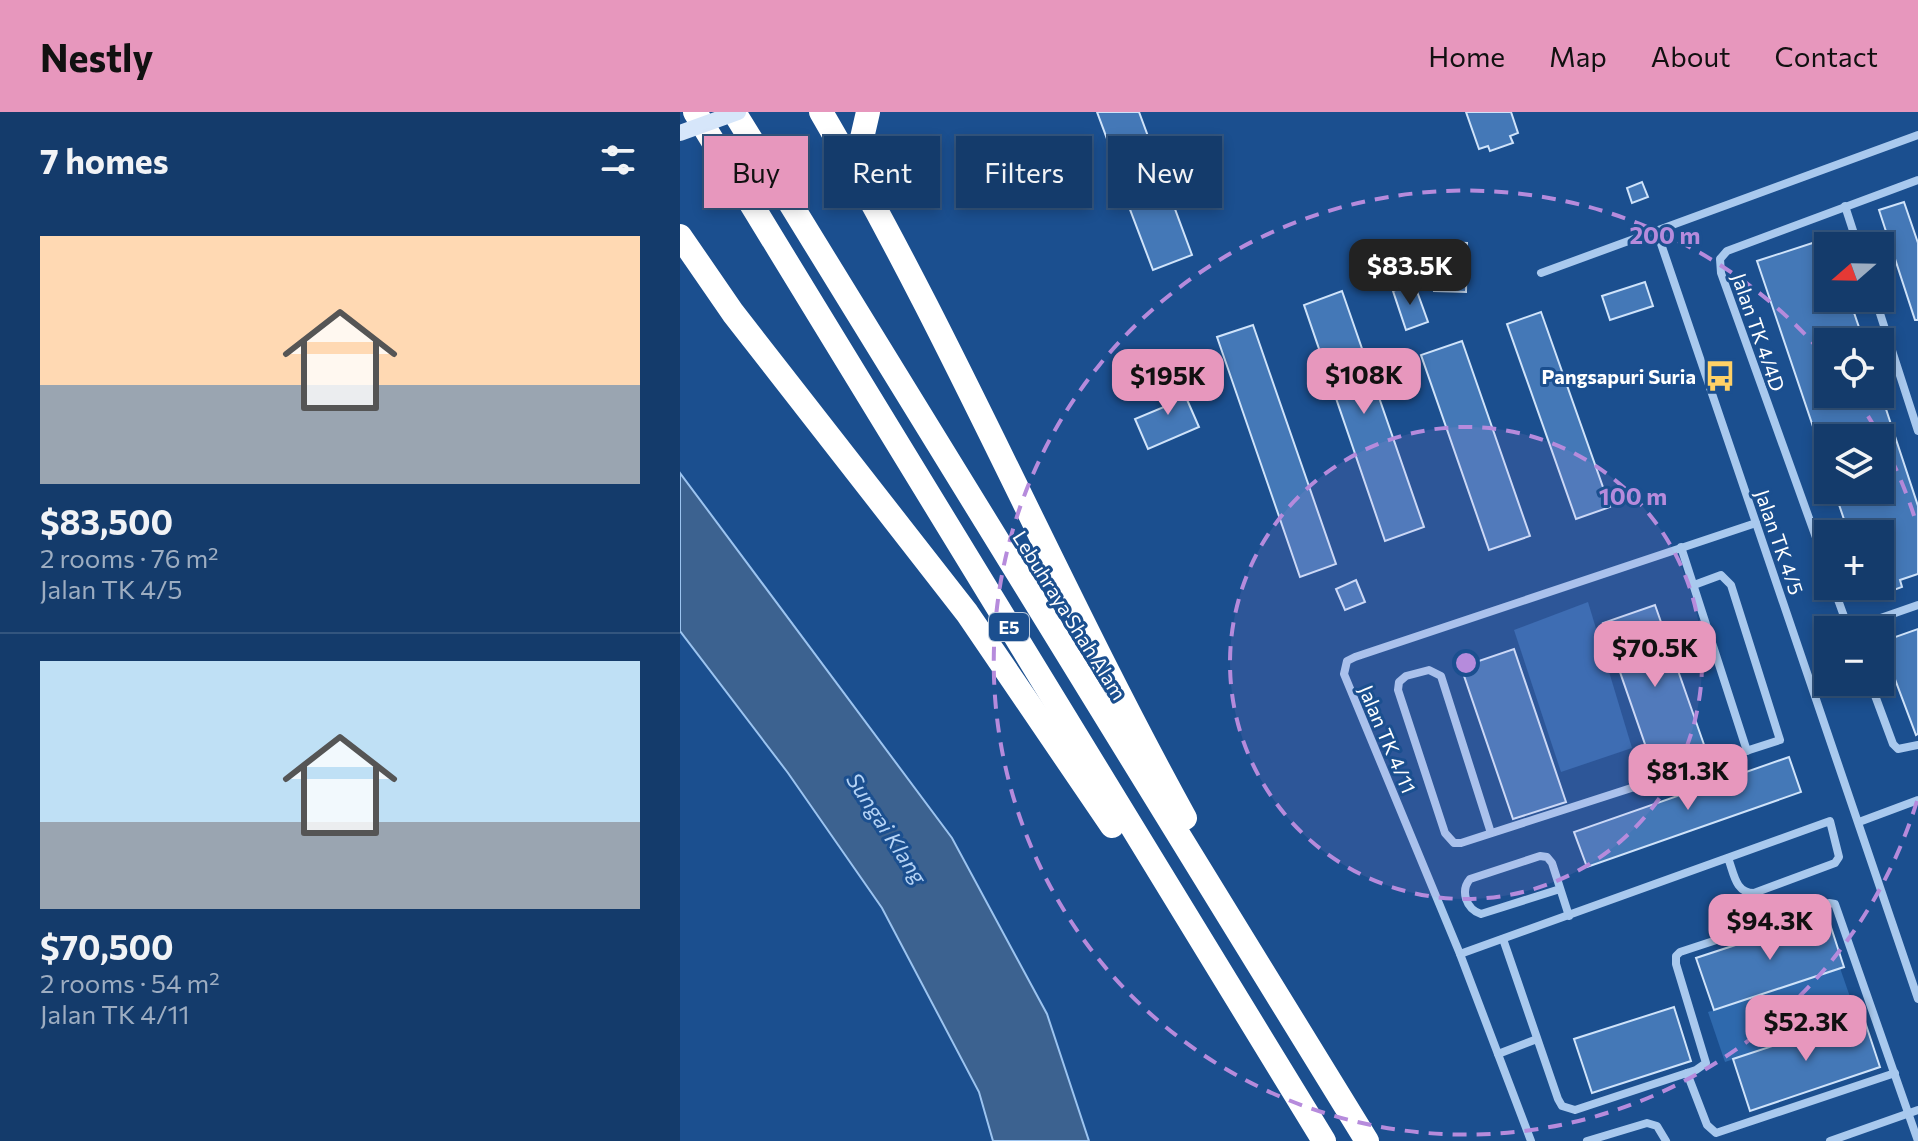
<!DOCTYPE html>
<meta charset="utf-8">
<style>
:root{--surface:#143b6b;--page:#214673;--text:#f1f3f6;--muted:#9dadc1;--line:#33557e;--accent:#e797bd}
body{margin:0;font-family:Commissioner,sans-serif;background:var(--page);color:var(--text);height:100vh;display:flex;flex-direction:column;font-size:30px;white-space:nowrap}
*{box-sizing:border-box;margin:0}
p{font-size:26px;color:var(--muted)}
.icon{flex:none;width:44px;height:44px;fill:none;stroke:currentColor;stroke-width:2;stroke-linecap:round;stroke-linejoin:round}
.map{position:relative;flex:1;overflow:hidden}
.drawer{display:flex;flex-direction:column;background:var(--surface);width:680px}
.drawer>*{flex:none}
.top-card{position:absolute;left:24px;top:24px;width:760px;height:72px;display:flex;gap:16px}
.needle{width:52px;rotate:250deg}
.buttons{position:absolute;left:1134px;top:120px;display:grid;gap:16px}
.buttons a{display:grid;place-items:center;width:80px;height:80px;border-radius:0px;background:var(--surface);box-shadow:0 4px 12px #0003,0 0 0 2px var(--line);font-size:40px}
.price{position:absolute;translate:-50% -68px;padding:0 18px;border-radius:16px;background:var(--accent);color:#111;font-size:26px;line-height:52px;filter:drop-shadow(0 2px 4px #0008)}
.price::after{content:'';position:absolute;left:50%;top:48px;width:24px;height:18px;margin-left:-12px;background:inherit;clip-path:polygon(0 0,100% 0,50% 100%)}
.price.on{background:#222;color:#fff}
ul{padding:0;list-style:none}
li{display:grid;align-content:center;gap:16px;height:424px;padding:0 40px}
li+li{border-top:2px solid var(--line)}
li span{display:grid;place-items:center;height:248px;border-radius:0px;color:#555}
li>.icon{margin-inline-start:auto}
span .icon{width:144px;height:144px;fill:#fffc;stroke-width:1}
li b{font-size:34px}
h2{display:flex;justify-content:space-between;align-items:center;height:96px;padding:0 40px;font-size:34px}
.pill{padding:0 28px;border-radius:0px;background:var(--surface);box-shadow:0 4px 12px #0003,0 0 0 2px var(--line);font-size:28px;line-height:72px}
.pill.on{background:var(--accent);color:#111}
header{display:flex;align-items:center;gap:48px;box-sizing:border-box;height:112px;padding:0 40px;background:var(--accent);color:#111}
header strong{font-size:38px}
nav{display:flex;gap:44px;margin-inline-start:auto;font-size:28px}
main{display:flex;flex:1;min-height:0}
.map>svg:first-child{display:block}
.green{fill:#2e69ad}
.water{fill:#3c6290;stroke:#9cc4f0;stroke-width:2}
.building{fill:#4478b7;stroke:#cfe3fa;stroke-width:2}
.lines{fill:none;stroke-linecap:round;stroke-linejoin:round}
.street{stroke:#a9c9ee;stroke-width:8}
.highway{stroke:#fff;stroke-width:24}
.secondary-bridge{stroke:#d6e6fa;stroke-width:16}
.ring{fill:none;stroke:#b68bdc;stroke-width:4;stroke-dasharray:14 10}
.labels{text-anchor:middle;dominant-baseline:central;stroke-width:6;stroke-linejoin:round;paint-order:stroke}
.shield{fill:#1b4f8f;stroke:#bbcadd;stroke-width:2}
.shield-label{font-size:18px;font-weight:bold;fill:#fff}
.street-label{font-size:20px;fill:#fff;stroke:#1b4f8f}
.poi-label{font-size:20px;font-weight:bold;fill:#fff;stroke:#1b4f8f;text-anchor:end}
.water-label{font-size:22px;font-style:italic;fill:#b5d3f5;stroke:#1b4f8f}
.centre{fill:#b68bdc;stroke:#1b4f8f;stroke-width:4}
.ring-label{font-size:24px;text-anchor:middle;font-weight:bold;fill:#b68bdc;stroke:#1b4f8f;stroke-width:6;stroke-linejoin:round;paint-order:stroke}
</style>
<header>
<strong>Nestly</strong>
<nav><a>Home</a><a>Map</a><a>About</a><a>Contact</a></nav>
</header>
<main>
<section class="drawer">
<h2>7 homes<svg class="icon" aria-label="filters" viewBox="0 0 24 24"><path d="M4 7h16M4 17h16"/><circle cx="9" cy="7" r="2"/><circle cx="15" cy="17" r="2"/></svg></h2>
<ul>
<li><span style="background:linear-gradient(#ffd9b3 60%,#9aa5b1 0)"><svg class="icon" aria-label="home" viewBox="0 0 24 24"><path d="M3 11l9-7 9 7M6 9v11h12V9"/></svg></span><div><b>$83,500</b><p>2 rooms · 76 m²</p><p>Jalan TK 4/5</p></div></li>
<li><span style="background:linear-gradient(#bfe0f5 65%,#9aa5b1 0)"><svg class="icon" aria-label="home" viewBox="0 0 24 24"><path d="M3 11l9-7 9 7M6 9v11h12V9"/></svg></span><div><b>$70,500</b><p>2 rooms · 54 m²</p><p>Jalan TK 4/11</p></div></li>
</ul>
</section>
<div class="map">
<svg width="1238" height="1029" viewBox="0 0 1238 1029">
<rect width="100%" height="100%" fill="#1b4f8f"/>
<g class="green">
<polygon points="908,490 952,636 881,660 834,518"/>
<polygon points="1160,856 1177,905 1045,950 1028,900"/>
</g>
<polygon class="water" points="0,361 272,726 367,902 409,1029 313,1029 299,980 202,796 108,661 0,519"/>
<g class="building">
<polygon points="417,0 459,0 512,143 473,158 443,79 446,78"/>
<polygon points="786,0 831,0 838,21 830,24 833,31 810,39 808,34 799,37"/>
<polygon points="962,70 968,85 952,91 947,76"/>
<polygon points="1224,90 1238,131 1238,208 1235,208 1199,98"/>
<polygon points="1148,126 1148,186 1169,186 1184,230 1137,230 1148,264 1148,282 1201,282 1238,394 1238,462 1220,468 1222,475 1200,483 1200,422 1169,422 1154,378 1200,378 1200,326 1148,326 1148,353 1146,353 1077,149"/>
<polygon points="755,130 787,131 786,180 754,179"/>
<polygon points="965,170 973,194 930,208 922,184"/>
<polygon points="734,171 748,210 726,218 713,179"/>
<polygon points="662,179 744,415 705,429 624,193"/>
<polygon points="861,200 930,395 896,407 827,212"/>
<polygon points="573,213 656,452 620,465 537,225"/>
<polygon points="782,229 850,424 809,438 741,243"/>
<polygon points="498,267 519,315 468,337 455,307 484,295 476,276"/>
<polygon points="676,468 685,490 665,498 656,477"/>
<polygon points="975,493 1028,644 975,661 923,511"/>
<polygon points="1238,517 1238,622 1236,623 1201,530"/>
<polygon points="834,537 886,690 833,707 781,555"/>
<polygon points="1109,645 1121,680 907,755 894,720"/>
<polygon points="1147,803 1164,855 1034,898 1016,846"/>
<polygon points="994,895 1011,949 912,981 894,927"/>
<polygon points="1183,904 1200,955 1070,999 1053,947"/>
</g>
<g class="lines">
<g class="street">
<polyline points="1165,94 1178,134"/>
<polyline points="977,120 1238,887"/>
<polyline points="861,161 1238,23"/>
<polyline points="1195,186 1238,319"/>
<polyline points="1001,435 1067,639"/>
<polyline points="1148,459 1041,161 1040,147 1047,139 1238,68"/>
<polyline points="1153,474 1169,518"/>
<polyline points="1169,517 1238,493"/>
<polyline points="1190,570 1213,632 1218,637 1238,633"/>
<polyline points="1179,710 1238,688"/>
<polyline points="811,721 761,564 749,558 726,564 719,570 718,578 765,721 774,731 781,731 1100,628 1051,473 1041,463 1014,473"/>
<path d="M880 777 801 802C786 797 780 779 790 767L860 744 867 745 872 751 889 804"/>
<polyline points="823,827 878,987 882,994 895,998 1016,958 1026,951 996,852 996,844 1000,840 1149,791 1155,792 1238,1029"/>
<path d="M780 842 1150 709 1159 745 1155 751 1074 781C1055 781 1054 761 1048 746"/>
<polyline points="818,942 857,927"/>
<polyline points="1007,961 1027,1013 1036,1021 1215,961"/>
<polyline points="851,1029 780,842 664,562 667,549 675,545 1076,411"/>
<polyline points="907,1029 967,1011 977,1014 986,1029"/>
<polyline points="1150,1029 1238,998"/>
</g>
<g class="highway">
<polyline points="15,0 644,1029"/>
<polyline points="54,0 687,1029"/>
<path d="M141 0C275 229 377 474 505 706"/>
<polyline points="181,64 179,39 188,0"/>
<polyline points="0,124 53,201 287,501 432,714"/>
</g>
<polyline class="secondary-bridge" points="0,21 58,0"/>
</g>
<circle cx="786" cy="551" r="236" fill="#b68bdc" fill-opacity=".12"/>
<g class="ring">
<circle cx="786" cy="551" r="236"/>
<path d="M1237 689A472 472 0 1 1 1148 248M1175 284A472 472 0 0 1 1237 413"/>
</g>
<defs>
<symbol id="bus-bare" viewBox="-9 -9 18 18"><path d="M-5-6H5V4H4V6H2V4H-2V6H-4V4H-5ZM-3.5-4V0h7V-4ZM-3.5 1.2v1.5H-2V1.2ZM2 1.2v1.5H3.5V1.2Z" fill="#ffd166" stroke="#1b4f8f" stroke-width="2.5" paint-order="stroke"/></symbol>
</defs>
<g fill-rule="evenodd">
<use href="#bus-bare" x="1018" y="242" width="44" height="44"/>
</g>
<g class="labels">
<rect class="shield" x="309" y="501" width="40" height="28" rx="6"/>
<g class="shield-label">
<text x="329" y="515">E5</text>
</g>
<g class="street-label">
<text transform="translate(1079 220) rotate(71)">Jalan TK 4/4D</text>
<text transform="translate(1100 430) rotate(71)">Jalan TK 4/5</text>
<text transform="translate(390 503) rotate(58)">Lebuhraya Shah Alam</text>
<text transform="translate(708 627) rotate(67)">Jalan TK 4/11</text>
</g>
<g class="poi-label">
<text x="1016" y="264">Pangsapuri Suria</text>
</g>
<g class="water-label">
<text transform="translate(207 716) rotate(57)">Sungai Klang</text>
</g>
</g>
<circle cx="786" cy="551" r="12" class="centre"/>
<g class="ring-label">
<text x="985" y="132">200 m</text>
<text x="953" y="393">100 m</text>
</g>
</svg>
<div class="buttons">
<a><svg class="needle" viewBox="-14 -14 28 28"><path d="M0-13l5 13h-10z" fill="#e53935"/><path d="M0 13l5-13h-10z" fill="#9dadc1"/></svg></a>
<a><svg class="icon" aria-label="locate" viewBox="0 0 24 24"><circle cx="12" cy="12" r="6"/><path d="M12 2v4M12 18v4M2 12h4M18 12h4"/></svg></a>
<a><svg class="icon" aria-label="layers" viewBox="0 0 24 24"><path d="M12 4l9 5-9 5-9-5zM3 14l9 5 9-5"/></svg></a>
<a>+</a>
<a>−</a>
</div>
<b class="price on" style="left:730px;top:195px">$83.5K</b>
<b class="price" style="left:684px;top:304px">$108K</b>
<b class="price" style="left:488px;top:305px">$195K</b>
<b class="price" style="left:975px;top:577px">$70.5K</b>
<b class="price" style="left:1008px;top:700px">$81.3K</b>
<b class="price" style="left:1090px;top:850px">$94.3K</b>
<b class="price" style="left:1126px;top:951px">$52.3K</b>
<div class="top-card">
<a class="pill on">Buy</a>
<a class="pill">Rent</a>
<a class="pill">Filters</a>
<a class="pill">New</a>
</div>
</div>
</main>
